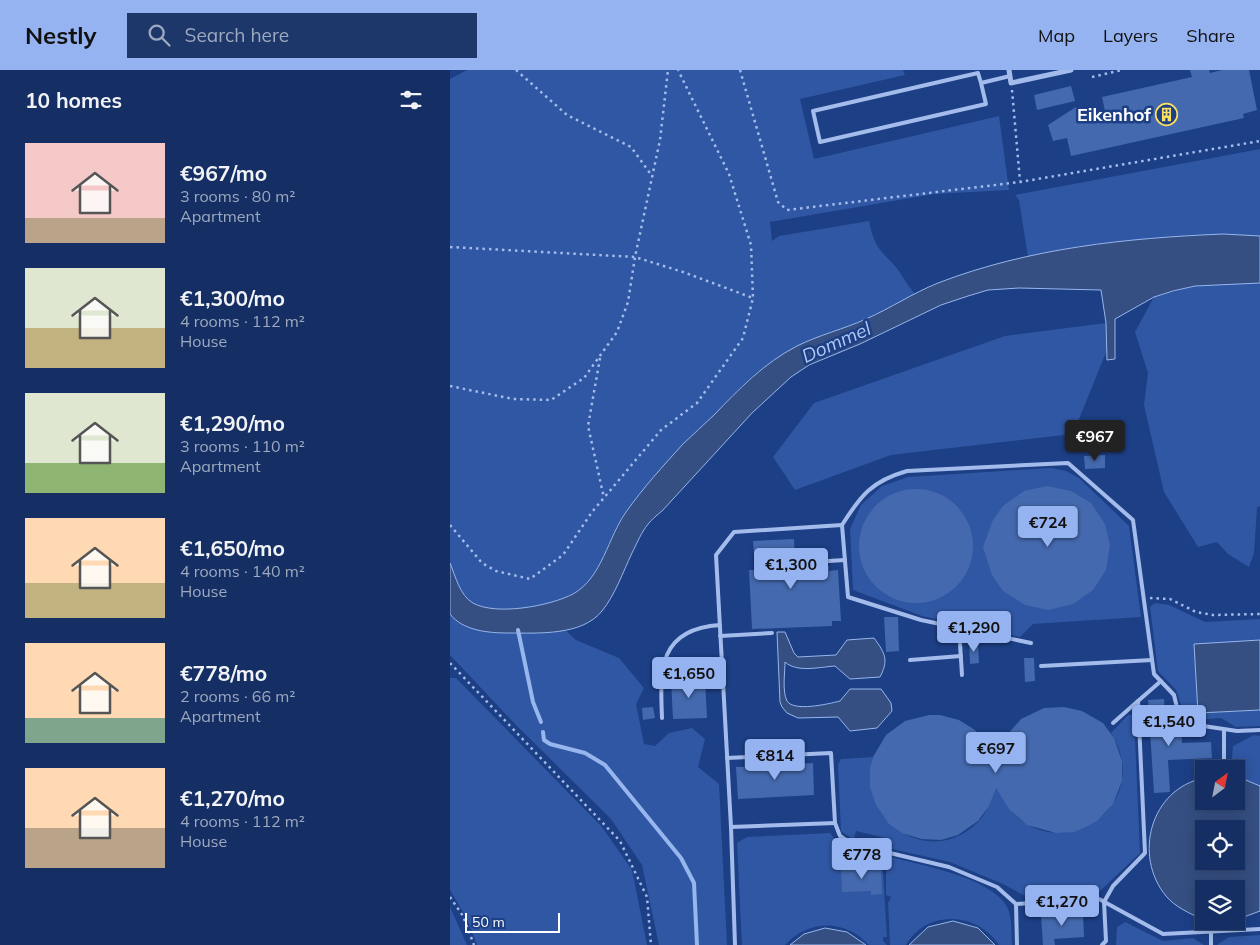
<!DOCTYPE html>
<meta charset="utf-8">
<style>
:root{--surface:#152f64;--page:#1e376a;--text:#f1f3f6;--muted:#9da9bf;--line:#344a78;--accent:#95b2f1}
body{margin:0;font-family:Mulish,sans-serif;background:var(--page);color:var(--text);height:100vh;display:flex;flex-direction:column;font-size:19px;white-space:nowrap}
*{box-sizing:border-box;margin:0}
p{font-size:16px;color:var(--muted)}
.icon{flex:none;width:28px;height:28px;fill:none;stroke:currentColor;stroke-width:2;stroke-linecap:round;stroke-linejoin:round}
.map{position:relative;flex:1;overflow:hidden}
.sheet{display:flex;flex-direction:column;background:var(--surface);width:450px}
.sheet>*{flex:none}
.needle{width:32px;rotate:32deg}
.buttons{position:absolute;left:745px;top:690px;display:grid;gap:10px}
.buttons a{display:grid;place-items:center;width:50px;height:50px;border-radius:0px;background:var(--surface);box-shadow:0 2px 12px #0003,0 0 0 1px var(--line);font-size:25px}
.scale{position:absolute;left:15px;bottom:12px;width:95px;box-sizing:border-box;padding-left:5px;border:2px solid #fff;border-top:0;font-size:14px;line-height:18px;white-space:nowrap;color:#fff;-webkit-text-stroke:4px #1c3f85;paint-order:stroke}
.price{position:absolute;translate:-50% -42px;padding:0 11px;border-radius:5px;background:var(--accent);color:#111;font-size:16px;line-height:32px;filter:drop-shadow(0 1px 2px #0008)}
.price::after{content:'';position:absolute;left:50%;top:30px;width:15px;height:11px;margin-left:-8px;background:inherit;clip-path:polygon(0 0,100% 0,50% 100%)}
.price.on{background:#222;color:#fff}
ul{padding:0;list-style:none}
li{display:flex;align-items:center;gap:15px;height:125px;padding:0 25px}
li span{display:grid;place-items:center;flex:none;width:140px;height:100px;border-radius:0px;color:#555}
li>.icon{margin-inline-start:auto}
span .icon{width:60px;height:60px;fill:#fffc;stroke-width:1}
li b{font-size:21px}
h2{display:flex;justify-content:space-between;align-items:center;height:60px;padding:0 25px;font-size:21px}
header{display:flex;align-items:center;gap:30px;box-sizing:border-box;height:70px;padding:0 25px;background:var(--accent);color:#111}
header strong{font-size:24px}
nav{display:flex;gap:28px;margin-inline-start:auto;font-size:18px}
.search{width:350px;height:45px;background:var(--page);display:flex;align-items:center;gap:12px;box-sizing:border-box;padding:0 18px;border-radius:0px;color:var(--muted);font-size:19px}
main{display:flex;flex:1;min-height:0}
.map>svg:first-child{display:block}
.green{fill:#3057a3}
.water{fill:#354f83;stroke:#97b6ed;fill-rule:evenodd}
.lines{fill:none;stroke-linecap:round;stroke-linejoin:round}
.stream{stroke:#97b6ed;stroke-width:4}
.building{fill:#4469ae}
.path{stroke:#a4bceb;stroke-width:2.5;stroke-dasharray:2.5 4;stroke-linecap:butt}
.lane{stroke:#a4bceb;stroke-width:4}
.street{stroke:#a4bceb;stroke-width:5}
.labels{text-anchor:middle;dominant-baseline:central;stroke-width:5;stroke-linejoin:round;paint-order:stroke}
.poi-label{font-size:18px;font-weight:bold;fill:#fff;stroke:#1c3f85;text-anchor:end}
.water-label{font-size:19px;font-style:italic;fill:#afc7f2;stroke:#1c3f85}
</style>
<header>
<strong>Nestly</strong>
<div class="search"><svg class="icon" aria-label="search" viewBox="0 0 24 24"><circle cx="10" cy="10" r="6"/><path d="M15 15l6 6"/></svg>Search here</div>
<nav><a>Map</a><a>Layers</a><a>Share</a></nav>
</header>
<main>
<section class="sheet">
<h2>10 homes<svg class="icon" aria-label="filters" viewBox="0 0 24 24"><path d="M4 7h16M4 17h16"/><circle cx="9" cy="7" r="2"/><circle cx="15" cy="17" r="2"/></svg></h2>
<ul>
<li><span style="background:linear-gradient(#f6c9c9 75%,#b9a48a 0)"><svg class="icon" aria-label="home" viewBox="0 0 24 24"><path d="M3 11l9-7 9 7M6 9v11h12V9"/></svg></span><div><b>€967/mo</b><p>3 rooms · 80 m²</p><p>Apartment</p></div></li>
<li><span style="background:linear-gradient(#dfe7d0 60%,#c2b280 0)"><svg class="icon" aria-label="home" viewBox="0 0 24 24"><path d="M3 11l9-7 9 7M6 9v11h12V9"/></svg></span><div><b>€1,300/mo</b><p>4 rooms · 112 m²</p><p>House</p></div></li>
<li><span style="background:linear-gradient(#dfe7d0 70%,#8fb573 0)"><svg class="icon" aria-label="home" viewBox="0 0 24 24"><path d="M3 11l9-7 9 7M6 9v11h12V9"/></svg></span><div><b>€1,290/mo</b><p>3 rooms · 110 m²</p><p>Apartment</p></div></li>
<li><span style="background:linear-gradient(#ffd9b3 65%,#c2b280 0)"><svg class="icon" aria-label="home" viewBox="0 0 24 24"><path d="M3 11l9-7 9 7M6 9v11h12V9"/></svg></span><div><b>€1,650/mo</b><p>4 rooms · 140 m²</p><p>House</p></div></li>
<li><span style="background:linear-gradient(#ffd9b3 75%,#7fa58c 0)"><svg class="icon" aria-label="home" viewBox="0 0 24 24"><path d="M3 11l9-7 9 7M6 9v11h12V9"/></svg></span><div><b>€778/mo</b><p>2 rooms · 66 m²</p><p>Apartment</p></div></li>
<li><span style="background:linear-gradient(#ffd9b3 60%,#b9a48a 0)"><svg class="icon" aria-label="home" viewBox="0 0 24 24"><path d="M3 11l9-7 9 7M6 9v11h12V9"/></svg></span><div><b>€1,270/mo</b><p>4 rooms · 112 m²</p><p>House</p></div></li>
</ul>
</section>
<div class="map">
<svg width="810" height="875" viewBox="0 0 810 875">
<rect width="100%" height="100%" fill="#1c3f85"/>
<g class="green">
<path d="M17 0H453L455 5 350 29 364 89 549 46 559 120 484 124 320 152 322 171 329 166 419 151C424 175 428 178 444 195 451 202 456 214 465 224 448 233 432 242 415 250 375 266 337 278 303 306 289 318 276 332 263 346 232 376 202 407 176 441 160 463 155 493 136 514 118 535 46 548 22 532 10 524 5 505 0 493V9Z"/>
<path d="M810 79V166C732 162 655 171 578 187L569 130 565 125Z"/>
<polygon points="778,213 810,213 810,436 807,438 804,483 799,497 778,484 767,472 748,477 714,422 694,335 698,303 685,262 704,227 745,216"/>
<polygon points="656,253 657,280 623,364 441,385 345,420 323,387 364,333 555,266"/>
<polygon points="601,398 616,401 629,408 679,456 691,547 583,554 570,567 472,546 403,520 400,459 411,435 432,416 458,407"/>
<polygon points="705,533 719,535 755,552 810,549 810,570 744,574 748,643 810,640 810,656 786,657 771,648 745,650 735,646 726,620 708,601 700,537"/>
<path d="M0 544C18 568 88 562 115 560L126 570 169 588 194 618 186 634 194 674 205 676 219 663 242 658 255 669 248 697 269 714 277 875H209L192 795 161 749 66 655 0 585Z"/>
<polygon points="0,608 6,608 152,757 182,800 197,875 27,875 16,847 0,820"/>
<path d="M684 644 690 783 649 822 575 826 555 815 500 792 433 777 435 768 406 761 404 770 391 761 388 695 391 689 423 687C405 756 488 803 533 746 539 737 542 727 545 717L548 716C582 810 712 746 661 663L678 645Z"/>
<polygon points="804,665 810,666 810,716 786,706 786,699 781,699 783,676"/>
<path d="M380 763 390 776 432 785 437 867H433V871L437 875H419C395 849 359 849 335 875H292L287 773 297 767Z"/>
<path d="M436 786C466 794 542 807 557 837 563 848 561 863 562 875H549C527 842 477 839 456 875H440L438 833 441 827 436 825Z"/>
<polygon points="0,837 17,875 0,875"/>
<polygon points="675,852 713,871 743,868 754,875 666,875 667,857"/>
<polygon points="810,865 810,875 767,875 779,867"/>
</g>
<g class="water">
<path d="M773 164 810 166V213L745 216 723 221 704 227 665 249V289L657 290 656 253 651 220 569 218 538 220 518 226 491 235 410 274 359 295 341 307 302 343 212 441C194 455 192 463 182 483 173 502 165 525 152 541 132 566 88 563 59 563 39 563 13 561 0 544V493C5 505 10 526 23 533 46 546 100 536 123 524 152 508 158 467 176 442 193 418 213 396 233 374 243 364 254 355 264 345 289 319 314 293 347 276 369 265 394 259 416 249 441 238 463 223 488 213 579 178 677 168 773 164Z"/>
<path d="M327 562H335L344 583 348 587 386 585 397 570 424 568C435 583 439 590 430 607L400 609 385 596C370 597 347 603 335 592 335 602 332 621 337 631 344 642 378 634 390 631L400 619H431L441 633 442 641 427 658 400 661 388 647 348 648 337 643 332 637 330 632Z"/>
<polygon points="810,570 810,640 748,643 744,574"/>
<path d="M786 706 810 716V841L786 850V819H754V849H752C739 843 725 837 716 826 683 786 700 719 754 708V731H786ZM754 759H786V791H754Z"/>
<polygon points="503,851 528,858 545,875 459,875 478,857"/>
<polygon points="375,858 397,862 416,875 340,875 354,864"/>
</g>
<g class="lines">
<g class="stream">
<polyline points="68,560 83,632 91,652"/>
<polyline points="93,662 94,670 100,674 135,683 155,695 231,788 244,813 247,875"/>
</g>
</g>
<g class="building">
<polygon points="740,0 759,0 760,3 772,0 799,0 807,40 793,44 794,48 621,86 617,68 603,71 598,55 626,37 628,47 655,41 652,27 742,7"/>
<polygon points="621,16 625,31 587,40 584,25"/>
<polygon points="655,385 655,398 635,399 634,386"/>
<polygon points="597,416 621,421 641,433 655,454 660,475 656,500 643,520 623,534 598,540 575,535 553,521 542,505 533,477 543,450 553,436 574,421"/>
<circle cx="466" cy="476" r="57"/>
<polygon points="344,469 345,498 379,496 379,501 388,500 391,551 382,551 382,556 302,559 299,500 305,500 303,471"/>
<polygon points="434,547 448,547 449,581 436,582"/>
<polygon points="519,573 528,573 529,593 520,594"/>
<polygon points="574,588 584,588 585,611 575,612"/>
<polygon points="255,608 257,648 223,649 221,610"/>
<polygon points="714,629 716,659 731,658 732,673 761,672 762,688 718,690 720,722 704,723 698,630"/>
<polygon points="203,637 205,648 193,650 192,638"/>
<polygon points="614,637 632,641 653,653 664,668 672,691 672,711 663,734 647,751 636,757 624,762 606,763 577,755 559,739 546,718 539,736 528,751 508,765 491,770 471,769 452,763 439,754 426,735 420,717 420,698 423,687 436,665 455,651 479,645 490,645 509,650 525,660 545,689 555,667 571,649 594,638"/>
<polygon points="321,691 334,695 363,693 364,725 288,729 286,697 321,696"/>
<polygon points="431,796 432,824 421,825 421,821 392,822 391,798"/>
<polygon points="633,842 634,867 604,869 605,875 593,875 591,845"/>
</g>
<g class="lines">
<g class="path">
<polyline points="66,0 117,45 181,77 202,106"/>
<polyline points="290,0 328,132 337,140 570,112 810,71"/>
<polyline points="642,7 672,0"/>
<polyline points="562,20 570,111"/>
<polyline points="0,177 185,187 233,202 303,228"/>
<polyline points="150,288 138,356 154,428"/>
<polyline points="0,316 63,329 101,330 134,308 167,262 178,232 185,187 210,70 218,0"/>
<polyline points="0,455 32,493 46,501 80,509 113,485 142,442 211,360 247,333 293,268 303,228 301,175 279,104 228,0"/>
<polyline points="700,528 720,529 746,542 763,545 810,544"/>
<polyline points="0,593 170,771 197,827 201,875"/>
<polyline points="0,827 13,846 24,875"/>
</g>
<g class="lane">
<polyline points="531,13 536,34 370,72 363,41 528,3 531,13 560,6"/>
<path d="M392 455C411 425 422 411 457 401L618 393 683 450 704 604 724 625 728 642 740 654 787 661 810 660"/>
<polyline points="361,492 395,490"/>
<polyline points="509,558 512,605"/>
<polyline points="270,566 322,563"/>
<polyline points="460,590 511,586"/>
<polyline points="591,596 702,590"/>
<path d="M212 648C210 600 208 559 270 555"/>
<polyline points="663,653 688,631"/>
<polyline points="277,688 381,683 385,753 390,766 402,774 499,797 547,817 566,834 567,875"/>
<polyline points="774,692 774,660"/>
<polyline points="281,757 266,485 284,462 392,455 398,527 471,550 581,573"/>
<polyline points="566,834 649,829 713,864 810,859"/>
<polyline points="761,861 761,875"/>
<polyline points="285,875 281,757 385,753"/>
<polyline points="652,875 656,871 654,832 663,816 695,783 688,631 711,611"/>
</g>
<polyline class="street" points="559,0 561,13 621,0"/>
</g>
<defs>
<symbol id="building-ring" viewBox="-11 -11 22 22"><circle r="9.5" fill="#1c3f85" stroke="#fbdf62" stroke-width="1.5"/><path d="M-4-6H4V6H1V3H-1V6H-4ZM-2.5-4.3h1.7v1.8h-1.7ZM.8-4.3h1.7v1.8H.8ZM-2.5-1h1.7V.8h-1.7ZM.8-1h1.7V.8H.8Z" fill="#fbdf62"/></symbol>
</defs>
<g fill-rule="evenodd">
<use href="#building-ring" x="704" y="32" width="25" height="25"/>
</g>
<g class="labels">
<g class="poi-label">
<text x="701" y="44">Eikenhof</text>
</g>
<g class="water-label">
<text transform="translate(386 272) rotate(-24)">Dommel</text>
</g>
</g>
</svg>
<div class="buttons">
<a><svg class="needle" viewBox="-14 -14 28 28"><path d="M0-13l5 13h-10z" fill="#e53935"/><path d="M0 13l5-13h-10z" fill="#9da9bf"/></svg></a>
<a><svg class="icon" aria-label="locate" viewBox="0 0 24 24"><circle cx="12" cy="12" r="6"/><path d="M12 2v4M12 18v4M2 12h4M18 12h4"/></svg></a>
<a><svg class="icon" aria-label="layers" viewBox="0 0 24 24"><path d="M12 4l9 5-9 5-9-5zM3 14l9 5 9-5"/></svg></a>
</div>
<div class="scale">50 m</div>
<b class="price on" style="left:645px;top:392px">€967</b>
<b class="price" style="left:598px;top:478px">€724</b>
<b class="price" style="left:341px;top:520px">€1,300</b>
<b class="price" style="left:524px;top:583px">€1,290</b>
<b class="price" style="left:239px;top:629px">€1,650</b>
<b class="price" style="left:719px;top:677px">€1,540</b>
<b class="price" style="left:546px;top:704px">€697</b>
<b class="price" style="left:325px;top:711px">€814</b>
<b class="price" style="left:412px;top:810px">€778</b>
<b class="price" style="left:612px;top:857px">€1,270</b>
</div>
</main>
